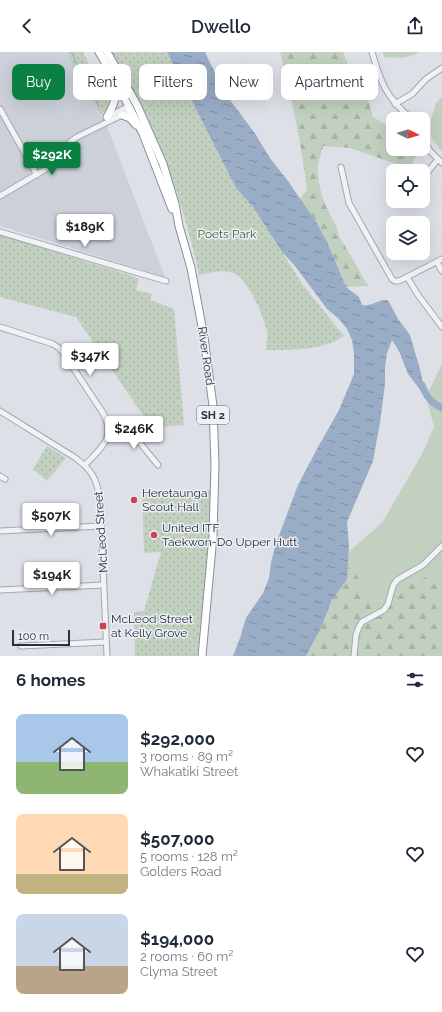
<!DOCTYPE html>
<meta charset="utf-8">
<style>
:root{--surface:#fff;--page:#f2f2f3;--text:#1f2937;--muted:#747a83;--accent:#0b8043}
body{margin:0;font-family:Raleway,sans-serif;background:var(--page);color:var(--text);height:100vh;display:flex;flex-direction:column;font-size:15px;white-space:nowrap}
*{box-sizing:border-box;margin:0}
p{font-size:13px;color:var(--muted)}
.icon{flex:none;width:22px;height:22px;fill:none;stroke:currentColor;stroke-width:2;stroke-linecap:round;stroke-linejoin:round}
.map{position:relative;height:604px;overflow:hidden}
.drawer{display:flex;flex-direction:column;background:var(--surface);flex:1}
.drawer>*{flex:none}
.guide{position:absolute;left:12px;top:12px;width:418px;height:36px;display:flex;gap:8px}
.needle{width:26px;rotate:95deg}
.tools{position:absolute;left:386px;top:60px;display:grid;gap:8px}
.tools a{display:grid;place-items:center;width:44px;height:44px;border-radius:8px;background:var(--surface);box-shadow:0 4px 16px #0002;font-size:20px}
.scale{position:absolute;left:12px;bottom:10px;width:58px;box-sizing:border-box;padding-left:4px;border:2px solid #272e3d;border-top:0;font-size:11px;line-height:14px;white-space:nowrap;color:#272e3d;-webkit-text-stroke:3px #edf0f5;paint-order:stroke}
.price{position:absolute;translate:-50% -34px;padding:0 9px;border-radius:4px;background:#fff;color:#222;font-size:13px;line-height:26px;filter:drop-shadow(0 1px 2px #0008)}
.price::after{content:'';position:absolute;left:50%;top:24px;width:12px;height:9px;margin-left:-6px;background:inherit;clip-path:polygon(0 0,100% 0,50% 100%)}
.price.current{background:var(--accent);color:#fff}
ul{padding:0;list-style:none}
li{display:flex;align-items:center;gap:12px;height:100px;padding:0 16px}
li span{display:grid;place-items:center;flex:none;width:112px;height:80px;border-radius:8px;color:#555}
li>.icon{margin-inline-start:auto}
span .icon{width:48px;height:48px;fill:#fffc;stroke-width:1}
li b{font-size:17px}
h2{display:flex;justify-content:space-between;align-items:center;height:48px;padding:0 16px;font-size:17px}
.tag{padding:0 14px;border-radius:8px;background:var(--surface);box-shadow:0 4px 16px #0002;font-size:14px;line-height:36px}
.tag.current{background:var(--accent);color:#fff}
header{display:flex;justify-content:space-between;align-items:center;height:52px;padding:0 16px;background:var(--surface);font-size:18px;font-weight:600}
.map>svg:first-child{display:block}
.built{fill:#ccd0d9}
.green{fill:#c2d0bf}
.forest{fill:url(#forest-firs)}
.park{fill:url(#park-dots)}
.water{fill:url(#water-ripples)}
.lines{fill:none;stroke-linecap:round;stroke-linejoin:round}
.stream{stroke:#99adc6;stroke-width:1}
.river{stroke:#99adc6;stroke-width:7}
.minor-casing{stroke:#a3a8b1;stroke-width:7}
.highway-casing{stroke:#858e9d;stroke-width:9}
.minor{stroke:#f0f2f5;stroke-width:5}
.highway{stroke:#fff;stroke-width:7}
.poi-dot{fill:#ca4453;stroke:#edf0f5;stroke-width:1.5}
.labels{text-anchor:middle;dominant-baseline:central;stroke-width:3;stroke-linejoin:round;paint-order:stroke}
.shield{fill:#edf0f5;stroke:#626874;stroke-width:1}
.shield-label{font-size:11px;font-weight:bold;fill:#272e3d}
.park-label{font-size:12px;fill:#3a5835;stroke:#edf0f5}
.street-label{font-size:12px;fill:#272e3d;stroke:#edf0f5}
.poi-label{font-size:12px;fill:#272e3d;stroke:#edf0f5;text-anchor:start}
</style>
<header><svg class="icon" aria-label="back" viewBox="0 0 24 24"><path d="M15 5l-7 7 7 7"/></svg>Dwello<svg class="icon" aria-label="share" viewBox="0 0 24 24"><path d="M12 15V3M7 8l5-5 5 5M5 13v7h14v-7"/></svg></header>
<div class="map">
<svg width="442" height="604" viewBox="0 0 442 604">
<defs>
<pattern id="forest-firs" width="22" height="20" patternUnits="userSpaceOnUse"><rect width="22" height="20" fill="#c2d0bf"/><path d="M5 1l3.5 6h-7zM16 11l3.5 6h-7z" fill="#a7b3a5"/></pattern>
<pattern id="park-dots" width="8" height="8" patternUnits="userSpaceOnUse"><rect width="8" height="8" fill="#c2d0bf"/><path d="M2 2h.1M6 6h.1" fill="none" stroke="#a7b3a5" stroke-width="1.8" stroke-linecap="round"/></pattern>
<pattern id="water-ripples" width="26" height="14" patternUnits="userSpaceOnUse"><rect width="26" height="14" fill="#99adc6"/><path d="M2 4q2-2 4 0t4 0M15 11q2-2 4 0t4 0" fill="none" stroke="#7d8da2"/></pattern>
</defs>
<rect width="100%" height="100%" fill="#dde1e7"/>
<polygon class="built" points="0,0 68,0 108,77 165,225 0,174"/>
<g class="green">
<path d="M383 0H419C409 7 396 6 384 5Z"/>
<polygon points="442,45 442,100 431,85 431,67 436,51"/>
<path d="M442 312V511L431 522 418 529 407 533 399 539 394 555C388 551 380 549 374 545 364 539 351 513 346 502L382 471 422 402 434 375 426 345Z"/>
</g>
<g class="forest">
<path d="M280 0H343L352 23 368 47 373 65 383 71 393 74V97H416L418 101 410 114 396 112 350 96 323 94C322 101 318 109 318 115 318 140 325 153 336 174 338 178 338 182 340 186 350 202 359 218 368 234L346 235 335 210 297 149 307 138C301 91 292 46 280 0Z"/>
<path d="M346 502C351 513 364 539 374 545 380 549 387 551 394 554L399 539 407 533 418 529 431 522 442 511V604H306L322 574 340 529Z"/>
</g>
<g class="park">
<polygon points="67,0 83,0 110,53 101,63"/>
<path d="M111 0H167L236 136 253 155 303 233 344 284C322 299 291 298 266 298 266 292 268 285 267 279 263 264 249 227 233 221 223 217 209 221 199 223 183 145 153 68 111 0Z"/>
<polygon points="0,183 130,223 139,227 136,238 152,242 150,248 174,257 184,373 151,375 76,265 0,245"/>
<polygon points="47,394 66,406 47,429 33,417"/>
<polygon points="189,438 211,438 209,489 197,604 135,604 134,560 144,559 161,500 144,501 142,442"/>
</g>
<path class="water" d="M167 0H205L224 40 254 80 270 106 288 129 316 170 327 190 346 235 359 245 362 253C371 255 378 247 388 248L398 267 410 283 420 317 426 345 408 322 399 299 392 288 387 301 385 315V332L380 371 373 409 347 470 349 494 347 527 332 548 322 574 306 604H233L240 586 246 566 263 541 269 526 271 511 275 494 298 433 318 395 339 358 354 322V301L352 288 347 277 338 266 327 257 295 214 282 200 253 155 236 136Z"/>
<g class="lines">
<polyline class="stream" points="71,0 99,55"/>
<path class="river" d="M422 333C426 344 431 351 442 356"/>
<defs>
<g id="minor">
<path d="M372 0C381 31 386 46 412 67"/>
<polyline points="395,52 412,42 426,27 442,16"/>
<polyline points="0,57 37,123"/>
<polyline points="107,65 125,56 130,55"/>
<polyline points="423,87 430,99 442,111"/>
<polyline points="341,115 349,151 392,227 395,229 399,229 442,207"/>
<polyline points="423,126 438,107"/>
<polyline points="0,144 51,114 70,90 77,85 128,60 130,55"/>
<polyline points="0,180 166,229"/>
<polyline points="437,210 442,219"/>
<polyline points="407,225 418,243 442,275"/>
<path d="M0 275 53 292 59 296 64 302 103 361C116 386 102 395 85 413"/>
<path d="M0 359 74 405C91 417 97 426 100 448L107 604"/>
<polyline points="109,382 128,385 140,391 158,413"/>
<polyline points="0,424 5,427"/>
<polyline points="0,479 101,474"/>
<polyline points="0,538 104,533"/>
<polyline points="21,594 106,590"/>
<polyline points="354,604 356,583 359,575 362,570 384,558 388,552 393,534 397,528 423,513 442,494"/>
</g>
<g id="highway">
<polyline points="99,0 113,24 143,82 172,157"/>
<polyline points="107,0 137,53 163,112 175,152 179,174 191,216 204,285 213,354 215,413 213,484 202,604"/>
<polyline points="122,63 130,66 136,73"/>
<path d="M107 65C114 53 118 44 113 30"/>
</g>
</defs>
<use href="#minor" class="minor-casing"/>
<use href="#highway" class="highway-casing"/>
<use href="#minor" class="minor"/>
<use href="#highway" class="highway"/>
</g>
<g class="poi-dot">
<circle cx="134" cy="448" r="4"/>
<circle cx="154" cy="483" r="4"/>
<rect x="99" y="570" width="8" height="8" rx="2"/>
</g>
<g class="labels">
<rect class="shield" x="197" y="354" width="32" height="18" rx="3"/>
<g class="shield-label">
<text x="213" y="363">SH 2</text>
</g>
<g class="park-label">
<text x="227" y="182">Poets Park</text>
</g>
<g class="street-label">
<text transform="translate(206 304) rotate(82)">River Road</text>
<text transform="translate(101 480) rotate(-94)">McLeod Street</text>
</g>
<g class="poi-label">
<text x="142" y="441">Heretaunga<tspan x="142" dy="14">Scout Hall</tspan></text>
<text x="162" y="476">United ITF<tspan x="162" dy="14">Taekwon-Do Upper Hutt</tspan></text>
<text x="111" y="567">McLeod Street<tspan x="111" dy="14">at Kelly Grove</tspan></text>
</g>
</g>
</svg>
<div class="tools">
<a><svg class="needle" viewBox="-14 -14 28 28"><path d="M0-13l5 13h-10z" fill="#e53935"/><path d="M0 13l5-13h-10z" fill="#747a83"/></svg></a>
<a><svg class="icon" aria-label="locate" viewBox="0 0 24 24"><circle cx="12" cy="12" r="6"/><path d="M12 2v4M12 18v4M2 12h4M18 12h4"/></svg></a>
<a><svg class="icon" aria-label="layers" viewBox="0 0 24 24"><path d="M12 4l9 5-9 5-9-5zM3 14l9 5 9-5"/></svg></a>
</div>
<div class="scale">100 m</div>
<b class="price current" style="left:52px;top:124px">$292K</b>
<b class="price" style="left:85px;top:196px">$189K</b>
<b class="price" style="left:90px;top:325px">$347K</b>
<b class="price" style="left:134px;top:398px">$246K</b>
<b class="price" style="left:51px;top:485px">$507K</b>
<b class="price" style="left:52px;top:544px">$194K</b>
<div class="guide">
<a class="tag current">Buy</a>
<a class="tag">Rent</a>
<a class="tag">Filters</a>
<a class="tag">New</a>
<a class="tag">Apartment</a>
</div>
</div>
<section class="drawer">
<h2>6 homes<svg class="icon" aria-label="filters" viewBox="0 0 24 24"><path d="M4 7h16M4 17h16"/><circle cx="9" cy="7" r="2"/><circle cx="15" cy="17" r="2"/></svg></h2>
<ul>
<li><span style="background:linear-gradient(#a9c7e8 60%,#8fb573 0)"><svg class="icon" aria-label="home" viewBox="0 0 24 24"><path d="M3 11l9-7 9 7M6 9v11h12V9"/></svg></span><div><b>$292,000</b><p>3 rooms · 89 m²</p><p>Whakatiki Street</p></div><svg class="icon" aria-label="heart" viewBox="0 0 24 24"><path d="M12 20l-8-8c-3-5 5-10 8-4 3-6 11-1 8 4z"/></svg></li>
<li><span style="background:linear-gradient(#ffd9b3 75%,#c2b280 0)"><svg class="icon" aria-label="home" viewBox="0 0 24 24"><path d="M3 11l9-7 9 7M6 9v11h12V9"/></svg></span><div><b>$507,000</b><p>5 rooms · 128 m²</p><p>Golders Road</p></div><svg class="icon" aria-label="heart" viewBox="0 0 24 24"><path d="M12 20l-8-8c-3-5 5-10 8-4 3-6 11-1 8 4z"/></svg></li>
<li><span style="background:linear-gradient(#c9d6e8 65%,#b9a48a 0)"><svg class="icon" aria-label="home" viewBox="0 0 24 24"><path d="M3 11l9-7 9 7M6 9v11h12V9"/></svg></span><div><b>$194,000</b><p>2 rooms · 60 m²</p><p>Clyma Street</p></div><svg class="icon" aria-label="heart" viewBox="0 0 24 24"><path d="M12 20l-8-8c-3-5 5-10 8-4 3-6 11-1 8 4z"/></svg></li>
</ul>
</section>
